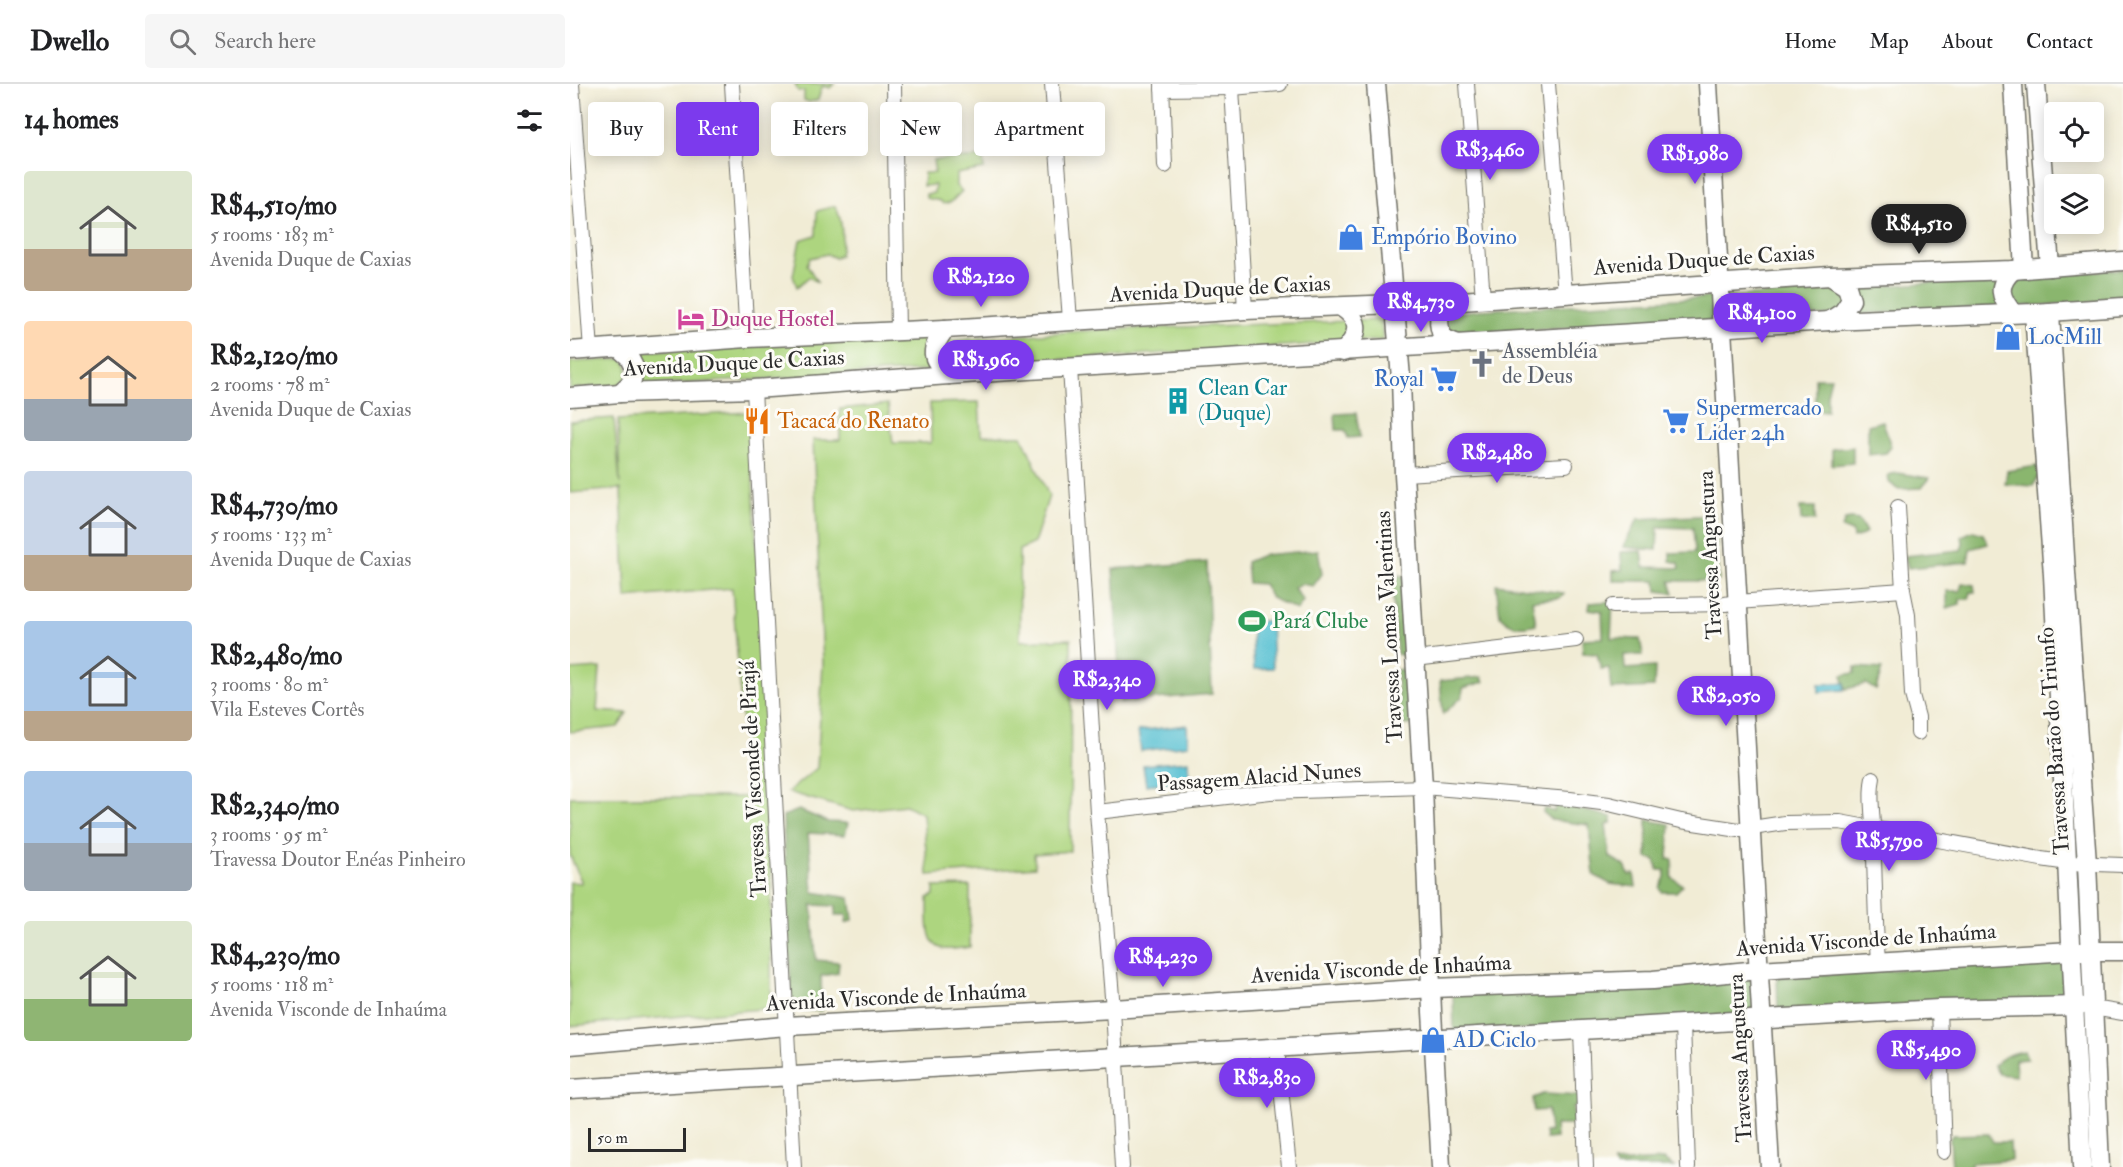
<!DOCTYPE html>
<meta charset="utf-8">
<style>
:root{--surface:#fff;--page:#f6f6f6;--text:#202124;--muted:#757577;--line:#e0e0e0;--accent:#7c3aed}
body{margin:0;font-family:"IM FELL Double Pica",serif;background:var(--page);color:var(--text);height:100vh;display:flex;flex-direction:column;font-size:22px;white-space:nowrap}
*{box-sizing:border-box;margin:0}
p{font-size:20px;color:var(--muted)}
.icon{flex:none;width:33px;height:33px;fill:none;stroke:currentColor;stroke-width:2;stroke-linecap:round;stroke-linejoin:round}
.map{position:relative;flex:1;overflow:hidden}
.sheet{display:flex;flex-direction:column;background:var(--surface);width:570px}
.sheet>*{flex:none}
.top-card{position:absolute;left:18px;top:18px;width:570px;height:54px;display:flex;gap:12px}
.buttons{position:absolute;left:1474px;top:18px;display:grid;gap:12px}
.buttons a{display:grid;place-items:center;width:60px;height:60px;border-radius:6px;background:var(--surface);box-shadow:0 3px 15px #0003;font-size:30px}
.scale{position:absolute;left:18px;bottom:15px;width:98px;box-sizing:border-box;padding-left:6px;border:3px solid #2b2b2b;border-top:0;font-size:16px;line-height:21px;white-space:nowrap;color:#2b2b2b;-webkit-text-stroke:4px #fdfcf7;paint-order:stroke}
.price{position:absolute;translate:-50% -51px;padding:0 14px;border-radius:21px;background:var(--accent);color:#fff;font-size:20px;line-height:39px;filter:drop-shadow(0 2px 3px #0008)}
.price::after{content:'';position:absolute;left:50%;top:36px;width:18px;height:14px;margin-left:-9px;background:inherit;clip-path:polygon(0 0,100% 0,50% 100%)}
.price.on{background:#222;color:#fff}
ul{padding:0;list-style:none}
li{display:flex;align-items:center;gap:18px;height:150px;padding:0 24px}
li span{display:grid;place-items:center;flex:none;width:168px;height:120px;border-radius:6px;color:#555}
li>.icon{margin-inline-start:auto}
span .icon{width:72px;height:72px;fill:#fffc;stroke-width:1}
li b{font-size:26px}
h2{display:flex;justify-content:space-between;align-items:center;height:72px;padding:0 24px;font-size:26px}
.pill{padding:0 21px;border-radius:6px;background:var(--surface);box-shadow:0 3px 15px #0003;font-size:21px;line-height:54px}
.pill.on{background:var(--accent);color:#fff}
header{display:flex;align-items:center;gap:36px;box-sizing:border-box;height:84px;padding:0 30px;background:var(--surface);border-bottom:2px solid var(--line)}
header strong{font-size:28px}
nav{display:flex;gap:33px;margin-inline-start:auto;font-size:21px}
.search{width:420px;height:54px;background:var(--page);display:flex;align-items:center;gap:15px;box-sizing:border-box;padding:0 21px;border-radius:6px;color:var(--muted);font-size:22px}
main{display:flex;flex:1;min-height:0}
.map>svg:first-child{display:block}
.green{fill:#add57f;stroke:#6c8055;stroke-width:1.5}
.forest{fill:#8ab66e;stroke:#5a704c;stroke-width:1.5}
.water{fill:#56c0d2;stroke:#40767e;stroke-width:1.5}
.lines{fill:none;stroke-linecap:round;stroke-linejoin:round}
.street-casing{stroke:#706f66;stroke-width:16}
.secondary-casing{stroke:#706f66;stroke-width:21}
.street{stroke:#fff;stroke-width:14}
.secondary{stroke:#fff;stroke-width:18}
.labels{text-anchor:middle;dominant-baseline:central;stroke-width:6;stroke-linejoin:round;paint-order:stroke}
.shop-label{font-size:22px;fill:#366cbe;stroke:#fdfcf7;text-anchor:start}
.street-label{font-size:22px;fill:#2b2b2b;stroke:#fdfcf7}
.hotel-label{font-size:22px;fill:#b23c85;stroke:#fdfcf7;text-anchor:start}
.worship-label{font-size:22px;fill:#5b616d;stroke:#fdfcf7;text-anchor:start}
.culture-label{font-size:22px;fill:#0d838f;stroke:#fdfcf7;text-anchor:start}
.food-label{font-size:22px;fill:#c56008;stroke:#fdfcf7;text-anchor:start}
.leisure-label{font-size:22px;fill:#27864d;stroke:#fdfcf7;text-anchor:start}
</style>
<header>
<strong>Dwello</strong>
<div class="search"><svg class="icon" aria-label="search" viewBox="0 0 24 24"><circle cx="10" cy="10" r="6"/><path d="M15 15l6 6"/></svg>Search here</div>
<nav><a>Home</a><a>Map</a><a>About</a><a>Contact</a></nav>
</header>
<main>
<section class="sheet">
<h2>14 homes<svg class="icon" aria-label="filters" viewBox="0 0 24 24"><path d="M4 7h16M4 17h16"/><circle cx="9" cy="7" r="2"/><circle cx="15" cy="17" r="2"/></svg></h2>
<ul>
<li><span style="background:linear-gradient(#dfe7d0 65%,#b9a48a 0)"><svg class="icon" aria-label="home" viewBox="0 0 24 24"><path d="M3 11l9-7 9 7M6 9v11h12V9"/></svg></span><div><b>R$4,510/mo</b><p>5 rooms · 183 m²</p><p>Avenida Duque de Caxias</p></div></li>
<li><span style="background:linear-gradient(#ffd9b3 65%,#9aa5b1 0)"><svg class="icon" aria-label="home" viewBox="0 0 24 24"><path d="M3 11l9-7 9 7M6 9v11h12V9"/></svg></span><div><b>R$2,120/mo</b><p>2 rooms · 78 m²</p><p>Avenida Duque de Caxias</p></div></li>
<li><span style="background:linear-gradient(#c9d6e8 70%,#b9a48a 0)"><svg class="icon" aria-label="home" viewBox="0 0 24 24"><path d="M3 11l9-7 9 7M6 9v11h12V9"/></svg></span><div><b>R$4,730/mo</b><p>5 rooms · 133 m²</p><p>Avenida Duque de Caxias</p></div></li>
<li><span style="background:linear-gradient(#a9c7e8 75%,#b9a48a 0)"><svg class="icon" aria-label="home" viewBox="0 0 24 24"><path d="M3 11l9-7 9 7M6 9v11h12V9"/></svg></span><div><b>R$2,480/mo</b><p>3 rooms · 80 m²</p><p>Vila Esteves Cortês</p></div></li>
<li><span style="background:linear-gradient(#a9c7e8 60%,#9aa5b1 0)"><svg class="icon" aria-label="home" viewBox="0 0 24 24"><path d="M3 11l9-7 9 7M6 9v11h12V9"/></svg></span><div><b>R$2,340/mo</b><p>3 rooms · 95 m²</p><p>Travessa Doutor Enéas Pinheiro</p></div></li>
<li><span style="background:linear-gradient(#dfe7d0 65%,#8fb573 0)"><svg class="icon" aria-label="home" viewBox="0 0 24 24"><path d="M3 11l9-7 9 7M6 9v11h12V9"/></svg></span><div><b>R$4,230/mo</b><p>5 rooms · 118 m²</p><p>Avenida Visconde de Inhaúma</p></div></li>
</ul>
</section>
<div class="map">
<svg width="1553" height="1083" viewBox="0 0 1553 1083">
<rect width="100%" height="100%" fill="#fdfcf7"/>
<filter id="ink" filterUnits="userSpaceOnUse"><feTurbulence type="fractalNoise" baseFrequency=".0167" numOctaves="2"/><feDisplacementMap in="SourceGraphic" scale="12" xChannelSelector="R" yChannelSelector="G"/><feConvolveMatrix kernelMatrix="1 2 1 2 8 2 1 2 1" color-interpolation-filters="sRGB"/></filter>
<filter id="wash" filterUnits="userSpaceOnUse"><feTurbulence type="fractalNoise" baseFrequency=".008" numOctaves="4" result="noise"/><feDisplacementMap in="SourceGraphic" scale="24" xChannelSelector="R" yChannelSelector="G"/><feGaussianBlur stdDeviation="1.35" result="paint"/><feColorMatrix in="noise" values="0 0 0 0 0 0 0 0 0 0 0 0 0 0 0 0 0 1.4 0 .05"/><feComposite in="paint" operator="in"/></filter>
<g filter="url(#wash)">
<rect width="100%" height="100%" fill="#f1ecd5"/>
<g class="green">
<polygon points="225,0 264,0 260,4 254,2 251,5 248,16 239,18 234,16 234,7 228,7"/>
<polygon points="264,44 265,48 258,67 237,69 237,46"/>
<polygon points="413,73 414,85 386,90 386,102 392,107 381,118 373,120 371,117 356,114 356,110 364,109 365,101 353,102 354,89 365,89 363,76"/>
<path d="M265 122C273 135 273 156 270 171L265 174 257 170 240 174 237 181 248 199 239 193 227 203 223 192 230 156 246 151 247 127Z"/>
<polygon points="811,236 813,256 380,282 374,281 369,264 374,257 527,246"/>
<polygon points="363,253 364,286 65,302 61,268"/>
<polygon points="52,275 57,281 57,293 48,301 0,305 0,278"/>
<polygon points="409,318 411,351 452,352 479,412 464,459 449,466 450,557 501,555 500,767 464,770 465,783 358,791 353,730 336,721 283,727 218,708 247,684 253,579 243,356 270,356 270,325 318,320 323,359 361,359 360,319"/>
<polygon points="179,328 201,718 201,924 0,942 0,798 12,799 0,771 0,713 178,713 162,504 56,514 51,405 0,409 0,337 44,334 50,400 48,336"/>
<polygon points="30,584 27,627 57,629 48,643 0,648 0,586"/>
<path d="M400 802V863C392 864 383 866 375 865 353 863 359 830 358 814L364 811V803Z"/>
</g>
<g class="forest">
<polygon points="1553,185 1553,217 879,250 876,230 909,226 1200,210"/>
<polygon points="1245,294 1261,294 1257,310 1257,327 1245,326"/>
<polygon points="786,329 790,353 778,354 775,346 766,346 765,330"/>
<polygon points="1313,337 1321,363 1316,369 1298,371 1298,341"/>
<polygon points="1283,363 1283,379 1262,381 1262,365"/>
<polygon points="1467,382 1471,389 1463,402 1435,400 1437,387"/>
<polygon points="1327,389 1359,394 1352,404 1327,405 1319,398 1318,391"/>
<polygon points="1230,423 1245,423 1245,437 1231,436"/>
<polygon points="1145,431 1149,497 1100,497 1104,509 1087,507 1086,497 1043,497 1043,487 1052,486 1051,468 1072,467 1074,483 1110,484 1109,479 1100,477 1100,469 1125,468 1123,444 1088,443 1087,466 1053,463 1068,435"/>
<polygon points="1281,435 1289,436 1296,448 1293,451 1283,454 1282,448 1272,444 1275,436"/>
<polygon points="1403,447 1413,450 1418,460 1400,465 1398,478 1338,484 1335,472 1391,466 1393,459 1392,452"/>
<polygon points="748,466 752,490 743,502 731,500 724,504 733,517 727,526 701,514 693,500 678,499 676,478 693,471"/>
<polygon points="637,478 642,610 551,618 543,485"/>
<polygon points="829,491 834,492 837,573 827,570 822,502"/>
<polygon points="1392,499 1404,501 1405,508 1401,508 1399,515 1390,515 1390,520 1377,524 1377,507 1390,507"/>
<path d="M926 500 994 509 990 514 962 516 966 540C951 544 941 544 930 532Z"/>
<polygon points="1043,517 1041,554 1070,555 1073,571 1054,571 1055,585 1085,583 1084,603 1041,605 1039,584 1031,585 1027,570 1013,569 1012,555 1033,554 1032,527 1019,525 1020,519"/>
<polygon points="1285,583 1312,585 1306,606 1296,600 1276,605 1272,591 1285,589"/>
<polygon points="833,585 837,595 843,599 846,638 839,641 831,640 826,586"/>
<polygon points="912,593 914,598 893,604 892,613 873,630 870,597"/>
<polygon points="986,720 1042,733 1041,739 1036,741 1040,773 1055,782 1059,791 1064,790 1066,803 1040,800 1024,791 1019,741 982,736 973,728 974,724 984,728"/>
<polygon points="229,726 258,738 278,739 275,751 238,749 243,808 280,814 283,836 276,839 277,831 265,831 266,822 242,821 246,876 269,878 268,889 251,892 252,927 222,926 213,732"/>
<polygon points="1077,736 1100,740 1098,775 1103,776 1102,794 1113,801 1106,808 1092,808 1090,804 1095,793 1095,786 1088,786 1085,776 1077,774"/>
<polygon points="1498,875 1502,917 1208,929 1207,893"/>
<polygon points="1183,890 1185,932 884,950 883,908"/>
<path d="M1454 967 1457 975 1445 976 1446 992 1429 990 1424 982C1434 971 1441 969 1454 967Z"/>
<polygon points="973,1010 1011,1012 1011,1020 1003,1024 1004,1041 985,1041 986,1054 976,1055 975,1048 980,1048 978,1026 964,1027 963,1014"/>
<polygon points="1419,1050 1423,1058 1440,1058 1441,1076 1401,1079 1401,1083 1382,1083 1380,1055 1382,1051"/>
<polygon points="1093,1076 1104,1083 1046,1083 1043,1079"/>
</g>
<g class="water">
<polygon points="701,536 703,584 684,585 681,538"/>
<polygon points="1275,599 1274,606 1249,608 1249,600"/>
<polygon points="617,641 618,661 571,667 568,647"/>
<polygon points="618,677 620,696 576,701 573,681"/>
</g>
</g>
<g filter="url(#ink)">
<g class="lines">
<defs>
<g id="street">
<polyline points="2,0 21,266"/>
<polyline points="162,0 177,254"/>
<polyline points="324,0 328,248"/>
<polyline points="482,0 500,236"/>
<polyline points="592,0 595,82"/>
<polyline points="897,0 913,215"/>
<polyline points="978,0 995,210"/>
<polyline points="662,4 675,226"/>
<polyline points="592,5 662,4 710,0"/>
<polyline points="500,284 527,728 543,925 552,1083"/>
<polyline points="184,305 224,1083"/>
<polyline points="834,390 996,381"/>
<polyline points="1328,423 1333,506 1338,531 1342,611 1348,633 1348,649"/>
<polyline points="1043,522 1155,520 1167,518 1333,506"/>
<polyline points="845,575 1006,556"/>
<path d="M1303 694C1299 711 1303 728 1303 745 1305 790 1305 834 1308 878"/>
<polyline points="527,728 700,708 853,703 1000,715 1039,720 1111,737 1169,746 1215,739 1270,738 1471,775 1498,779 1553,781"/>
<polyline points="1517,923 1553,929"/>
<polyline points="1369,925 1374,1068"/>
<polyline points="1113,940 1118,1083"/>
<polyline points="1011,947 1016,1083"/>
<polyline points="707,964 719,1083"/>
</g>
<g id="secondary">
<polyline points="806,0 831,294 834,390 853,703 862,928 871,1083"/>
<polyline points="1138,0 1200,1083"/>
<polyline points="1443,0 1454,185"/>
<polyline points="1466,0 1480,183"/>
<path d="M1443 186C1426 202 1430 213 1443 229"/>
<path d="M876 218C868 231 867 239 873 254L888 260"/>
<path d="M771 223C793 237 789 251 773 268"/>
<polyline points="1464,229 1483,491 1512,1083"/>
<polyline points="1480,229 1496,489 1517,779 1530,1083"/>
<polyline points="1259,237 1273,228 1281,216 1277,203 1260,192"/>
<path d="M375 245C360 266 359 274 379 291"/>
<polyline points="49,264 59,273 65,285 61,299 50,309"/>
<polyline points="0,267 177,254 375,245 675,226 876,218 1260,192 1443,186 1553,177"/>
<polyline points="0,313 50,309 184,305 379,291 1259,237 1464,229 1553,223"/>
<polyline points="0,961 217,942 543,925 863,904 1083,896 1189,886 1501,867 1553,867"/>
<polyline points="0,1005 1369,925 1510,922"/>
</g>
</defs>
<use href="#street" class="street-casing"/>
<use href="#secondary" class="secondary-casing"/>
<use href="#street" class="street"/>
<use href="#secondary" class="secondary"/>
</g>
</g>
<defs>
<symbol id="shop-bare" viewBox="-9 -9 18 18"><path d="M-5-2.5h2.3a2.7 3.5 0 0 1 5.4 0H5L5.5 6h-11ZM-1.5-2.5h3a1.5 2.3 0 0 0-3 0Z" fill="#3f7fe0" stroke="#fdfcf7" stroke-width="2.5" paint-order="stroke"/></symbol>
<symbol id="hotel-bare" viewBox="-9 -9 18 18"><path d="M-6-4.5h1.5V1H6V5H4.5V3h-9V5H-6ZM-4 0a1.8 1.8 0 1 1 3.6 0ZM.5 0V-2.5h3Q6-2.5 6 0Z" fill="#d1479c" stroke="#fdfcf7" stroke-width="2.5" paint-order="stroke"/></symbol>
<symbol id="church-bare" viewBox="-9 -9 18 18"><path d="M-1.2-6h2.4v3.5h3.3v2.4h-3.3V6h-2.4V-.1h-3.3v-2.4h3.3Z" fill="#6b7280" stroke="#fdfcf7" stroke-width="2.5" paint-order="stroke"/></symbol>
<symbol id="supermarket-bare" viewBox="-9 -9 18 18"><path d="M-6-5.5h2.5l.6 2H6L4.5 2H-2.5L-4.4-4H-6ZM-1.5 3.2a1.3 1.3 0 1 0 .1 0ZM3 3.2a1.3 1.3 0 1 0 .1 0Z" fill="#3f7fe0" stroke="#fdfcf7" stroke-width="2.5" paint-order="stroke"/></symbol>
<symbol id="building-bare" viewBox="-9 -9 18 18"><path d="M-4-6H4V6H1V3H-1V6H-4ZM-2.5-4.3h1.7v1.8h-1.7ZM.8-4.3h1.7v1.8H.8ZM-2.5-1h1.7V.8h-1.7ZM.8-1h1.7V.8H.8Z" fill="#0f9aa8" stroke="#fdfcf7" stroke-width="2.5" paint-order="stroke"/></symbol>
<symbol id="restaurant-bare" viewBox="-9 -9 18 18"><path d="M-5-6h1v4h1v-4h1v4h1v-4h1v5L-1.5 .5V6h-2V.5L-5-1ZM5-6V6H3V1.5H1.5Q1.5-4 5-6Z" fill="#e8710a" stroke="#fdfcf7" stroke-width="2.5" paint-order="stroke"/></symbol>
<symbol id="stadium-bare" viewBox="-9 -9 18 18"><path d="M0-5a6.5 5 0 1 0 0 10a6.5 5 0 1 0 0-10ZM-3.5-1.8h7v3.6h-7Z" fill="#2e9e5b" stroke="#fdfcf7" stroke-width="2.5" paint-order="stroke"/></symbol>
</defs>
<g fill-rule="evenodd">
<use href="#shop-bare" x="762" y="134" width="38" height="38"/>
<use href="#hotel-bare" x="102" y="216" width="38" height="38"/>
<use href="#shop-bare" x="1419" y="234" width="38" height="38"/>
<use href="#church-bare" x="893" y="261" width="38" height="38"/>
<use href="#supermarket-bare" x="855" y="276" width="38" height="38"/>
<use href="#building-bare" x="589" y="298" width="38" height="38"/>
<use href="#restaurant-bare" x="168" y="318" width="38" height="38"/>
<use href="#supermarket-bare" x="1087" y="318" width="38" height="38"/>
<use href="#stadium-bare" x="663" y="518" width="38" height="38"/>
<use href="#shop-bare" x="844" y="937" width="38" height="38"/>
</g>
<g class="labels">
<g class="shop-label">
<text x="801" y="153">Empório Bovino</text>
<text x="1458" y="253">LocMill</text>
<text x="854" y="295" text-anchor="end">Royal</text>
<text x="1126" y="324">Supermercado<tspan x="1126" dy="25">Lider 24h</tspan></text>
<text x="883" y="956">AD Ciclo</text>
</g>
<g class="street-label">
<text transform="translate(1134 176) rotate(-4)">Avenida Duque de Caxias</text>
<text transform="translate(650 205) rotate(-3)">Avenida Duque de Caxias</text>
<text transform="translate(164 279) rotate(-3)">Avenida Duque de Caxias</text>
<text transform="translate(1140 471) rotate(-93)">Travessa Angustura</text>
<text transform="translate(819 543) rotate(-93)">Travessa Lomas Valentinas</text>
<text transform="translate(1484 657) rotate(-94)">Travessa Barão do Triunfo</text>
<text transform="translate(689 693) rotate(-4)">Passagem Alacid Nunes</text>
<text transform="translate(183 695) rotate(-93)">Travessa Visconde de Pirajá</text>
<text transform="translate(1296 856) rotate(-4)">Avenida Visconde de Inhaúma</text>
<text transform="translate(811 885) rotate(-3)">Avenida Visconde de Inhaúma</text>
<text transform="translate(326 913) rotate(-3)">Avenida Visconde de Inhaúma</text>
<text transform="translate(1170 974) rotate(-93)">Travessa Angustura</text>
</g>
<g class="hotel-label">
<text x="141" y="235">Duque Hostel</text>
</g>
<g class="worship-label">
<text x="932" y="267">Assembléia<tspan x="932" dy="25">de Deus</tspan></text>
</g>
<g class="culture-label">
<text x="628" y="304">Clean Car<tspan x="628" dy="25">(Duque)</tspan></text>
</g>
<g class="food-label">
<text x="207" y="337">Tacacá do Renato</text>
</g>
<g class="leisure-label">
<text x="702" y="537">Pará Clube</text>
</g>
</g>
</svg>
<div class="buttons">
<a><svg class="icon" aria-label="locate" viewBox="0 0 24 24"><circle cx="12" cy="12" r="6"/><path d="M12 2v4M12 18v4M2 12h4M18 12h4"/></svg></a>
<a><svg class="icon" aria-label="layers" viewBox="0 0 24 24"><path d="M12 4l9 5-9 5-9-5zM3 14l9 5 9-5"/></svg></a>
</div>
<div class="scale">50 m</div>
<b class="price" style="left:920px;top:97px">R$3,460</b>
<b class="price" style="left:1125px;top:101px">R$1,980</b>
<b class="price on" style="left:1349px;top:171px">R$4,510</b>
<b class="price" style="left:411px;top:224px">R$2,120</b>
<b class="price" style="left:851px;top:249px">R$4,730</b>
<b class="price" style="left:1192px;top:260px">R$4,100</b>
<b class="price" style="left:416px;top:307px">R$1,960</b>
<b class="price" style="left:927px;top:400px">R$2,480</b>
<b class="price" style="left:537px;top:627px">R$2,340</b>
<b class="price" style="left:1156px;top:643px">R$2,050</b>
<b class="price" style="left:1319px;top:788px">R$5,790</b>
<b class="price" style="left:593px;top:904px">R$4,230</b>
<b class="price" style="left:1356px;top:997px">R$5,490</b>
<b class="price" style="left:697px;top:1025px">R$2,830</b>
<div class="top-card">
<a class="pill">Buy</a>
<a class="pill on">Rent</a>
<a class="pill">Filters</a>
<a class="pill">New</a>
<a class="pill">Apartment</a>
</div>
</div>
</main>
